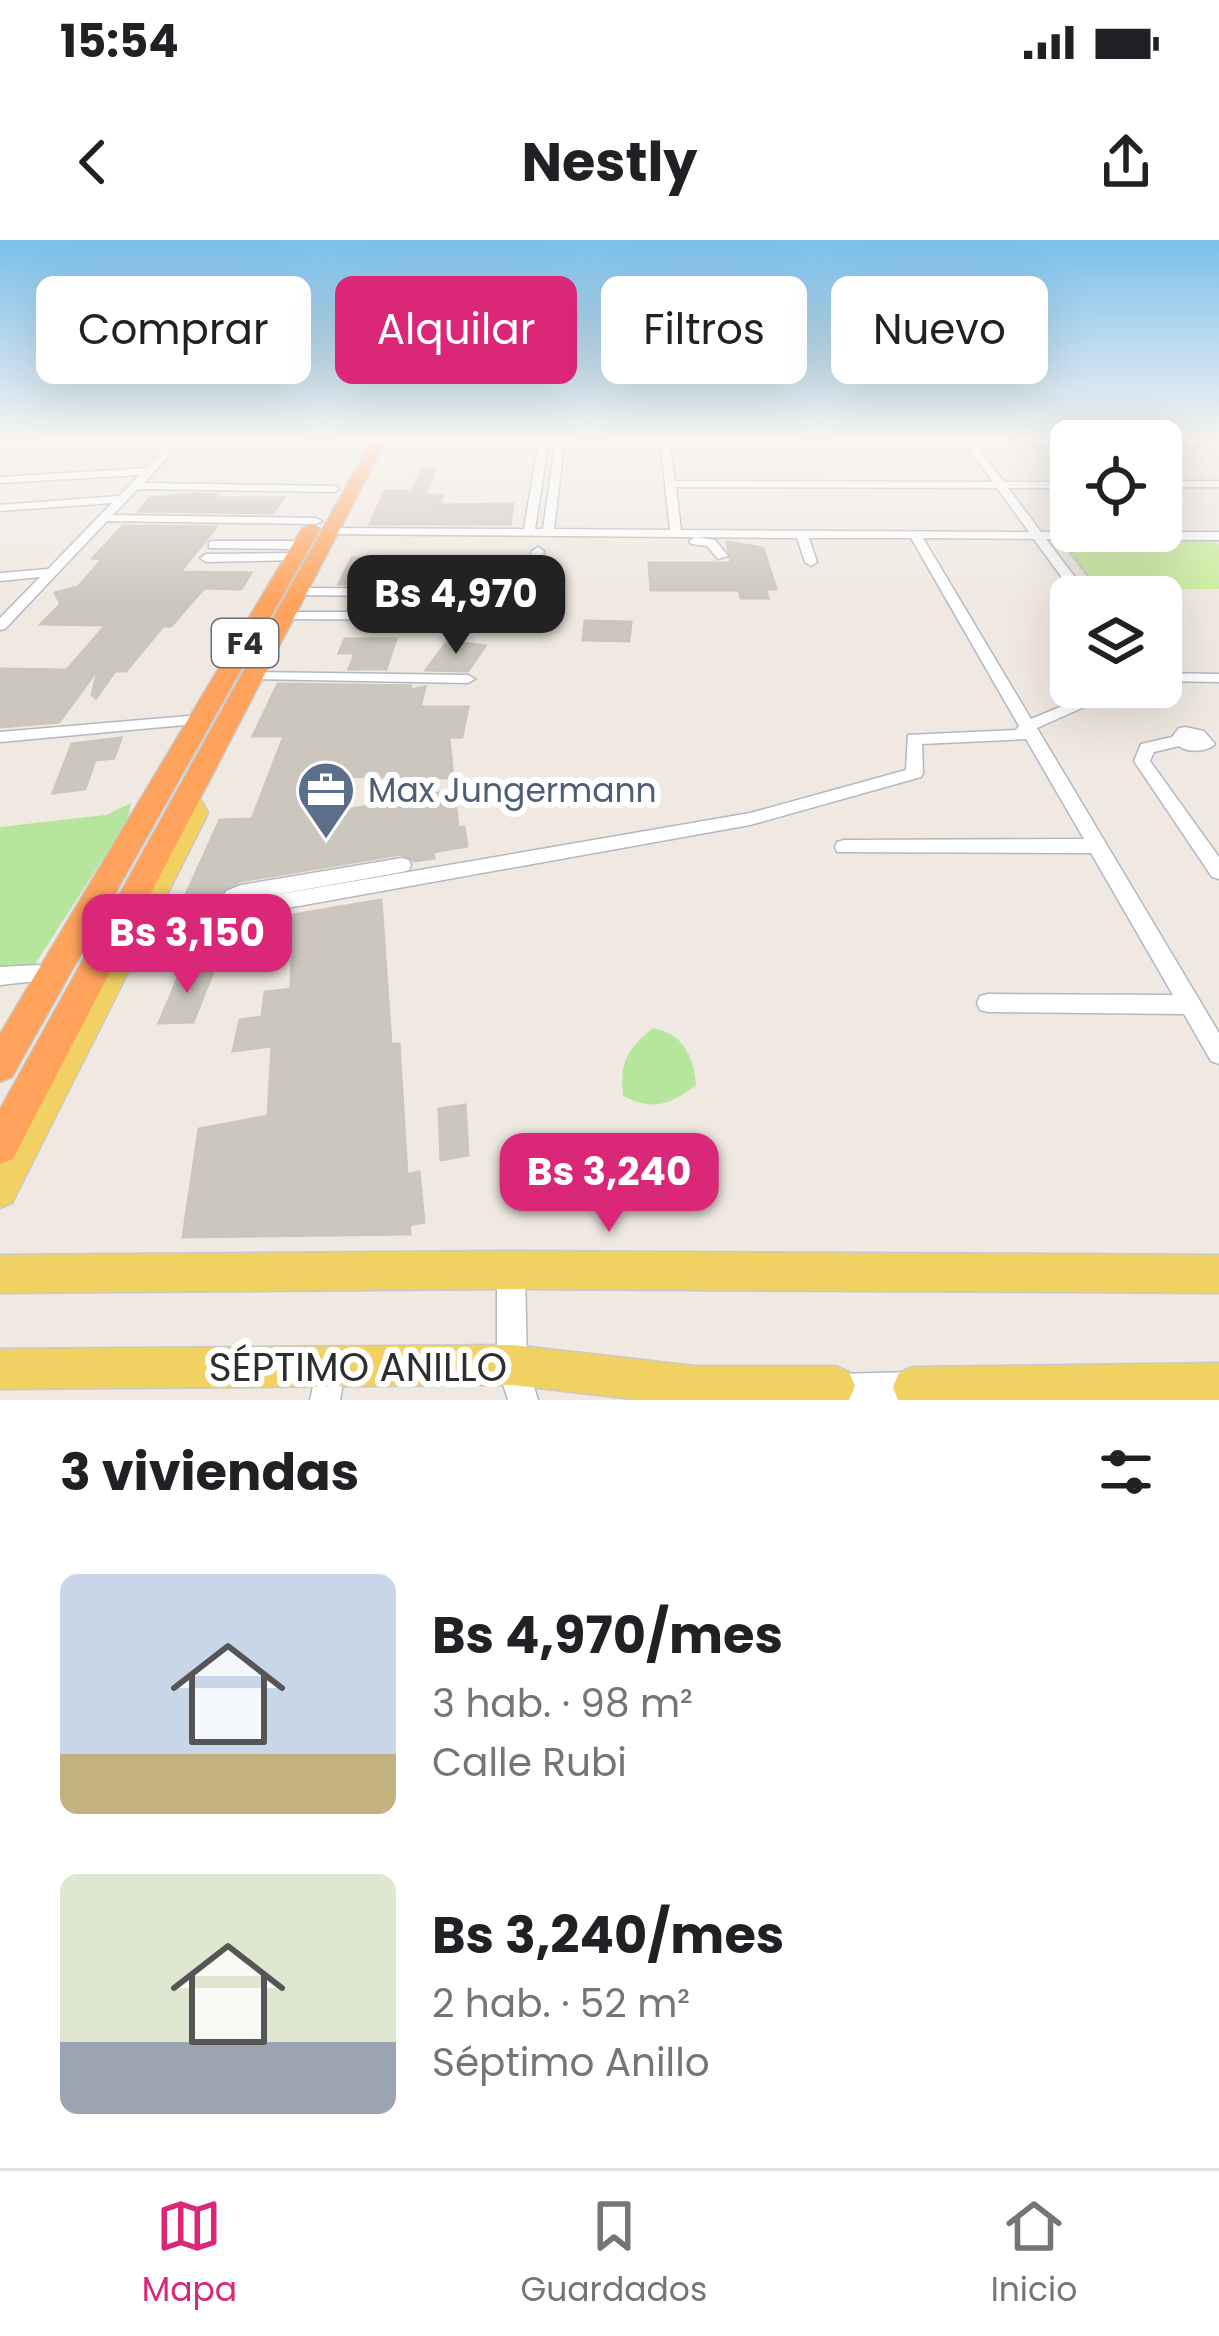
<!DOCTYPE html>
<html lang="es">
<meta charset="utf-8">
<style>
:root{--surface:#fff;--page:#f2f2f2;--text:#202124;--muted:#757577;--line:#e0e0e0;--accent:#db2777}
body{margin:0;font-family:Poppins,sans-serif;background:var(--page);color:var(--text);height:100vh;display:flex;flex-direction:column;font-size:45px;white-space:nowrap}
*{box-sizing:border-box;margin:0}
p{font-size:39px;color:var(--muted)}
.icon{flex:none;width:66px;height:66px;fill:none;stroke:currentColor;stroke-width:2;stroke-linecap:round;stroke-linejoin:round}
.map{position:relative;height:1160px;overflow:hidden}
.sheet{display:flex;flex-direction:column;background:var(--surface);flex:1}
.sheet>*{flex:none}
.top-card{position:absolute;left:36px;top:36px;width:1149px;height:108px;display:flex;gap:24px}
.tools{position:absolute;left:1050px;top:180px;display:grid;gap:24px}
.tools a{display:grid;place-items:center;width:132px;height:132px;border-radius:18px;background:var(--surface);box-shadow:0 12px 48px #0002;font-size:60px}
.price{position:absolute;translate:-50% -102px;padding:0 27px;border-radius:24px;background:var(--accent);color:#fff;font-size:39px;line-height:78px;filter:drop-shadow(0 3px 6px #0008)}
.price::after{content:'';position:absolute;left:50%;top:72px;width:36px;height:27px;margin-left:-18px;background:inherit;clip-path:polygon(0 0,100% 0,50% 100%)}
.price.current{background:#222;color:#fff}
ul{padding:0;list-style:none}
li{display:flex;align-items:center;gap:36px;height:300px;padding:0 60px}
li span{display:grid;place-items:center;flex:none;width:336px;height:240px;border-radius:18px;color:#555}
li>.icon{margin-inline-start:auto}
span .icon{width:144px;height:144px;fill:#fffc;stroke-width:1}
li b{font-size:51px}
h2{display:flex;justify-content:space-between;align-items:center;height:144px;padding:0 60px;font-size:51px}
.chip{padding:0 42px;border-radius:18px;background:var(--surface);box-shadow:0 12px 48px #0002;font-size:42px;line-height:108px}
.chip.current{background:var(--accent);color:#fff}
.status{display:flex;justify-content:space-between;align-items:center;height:84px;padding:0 60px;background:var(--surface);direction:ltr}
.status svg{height:33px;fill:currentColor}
header{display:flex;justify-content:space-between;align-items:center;height:156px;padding:0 60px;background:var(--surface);font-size:54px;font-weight:700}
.tabs{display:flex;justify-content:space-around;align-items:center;height:168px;border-top:3px solid var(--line);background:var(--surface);font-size:33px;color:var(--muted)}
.tabs a{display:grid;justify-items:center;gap:6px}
.tabs .current{color:var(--accent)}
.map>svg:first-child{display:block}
.green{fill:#b6e59e}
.pitch{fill:#c9ec9a}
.building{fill:#cbc7bf;stroke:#cbc5ba;stroke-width:3}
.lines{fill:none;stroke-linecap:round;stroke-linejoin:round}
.minor-casing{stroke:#b4b7c1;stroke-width:3}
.major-casing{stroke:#c9c9c9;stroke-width:3}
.highway-casing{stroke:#c9c9c9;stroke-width:3}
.path{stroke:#c9c9c9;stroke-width:3;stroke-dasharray:6 3;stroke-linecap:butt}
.minor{fill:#fff;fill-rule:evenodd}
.major{fill:#f2d163;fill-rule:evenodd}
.highway{fill:#ffa35c;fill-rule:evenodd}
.labels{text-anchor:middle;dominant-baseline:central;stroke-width:12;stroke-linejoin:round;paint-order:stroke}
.shield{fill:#fff;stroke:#6d6d6d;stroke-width:3}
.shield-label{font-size:30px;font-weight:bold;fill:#2e2e2e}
.service-label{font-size:33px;fill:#4e5e75;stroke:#fff;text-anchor:start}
.near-street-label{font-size:39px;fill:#2e2e2e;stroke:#fff}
</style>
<div class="status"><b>15:54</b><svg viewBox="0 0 49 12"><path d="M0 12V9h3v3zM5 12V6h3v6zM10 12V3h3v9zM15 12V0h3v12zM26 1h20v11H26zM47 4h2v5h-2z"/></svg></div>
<header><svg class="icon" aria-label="back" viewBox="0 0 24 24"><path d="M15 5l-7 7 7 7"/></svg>Nestly<svg class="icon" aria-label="share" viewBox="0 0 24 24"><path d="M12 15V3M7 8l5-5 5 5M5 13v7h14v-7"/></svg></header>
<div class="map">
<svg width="1219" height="1160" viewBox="0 0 1219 1160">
<rect width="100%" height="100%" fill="#efe9e1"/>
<g class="green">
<polygon points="131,563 127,581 34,726 0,726 0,587 106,575"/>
<path d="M653 788C682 793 694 816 696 845 670 865 654 871 623 856 620 822 626 810 653 788Z"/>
</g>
<polygon class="pitch" points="1058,300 1214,300 1219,305 1219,349 1097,349"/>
<g class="building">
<polygon points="421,230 435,230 425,255 443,255 439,265 513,264 510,284 370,284 385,251 412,251"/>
<polygon points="197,254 216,255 213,258 283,258 273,273 139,271 150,258"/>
<polygon points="123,286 216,287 180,332 251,333 241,349 204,348 171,386 163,386 126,431 115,431 96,458 92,455 99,427 59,482 0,487 0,429 67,430 106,385 41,384 61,364 55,353 78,347 103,319 93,318"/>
<polygon points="727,302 763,308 776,349 765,349 768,358 741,358 739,350 651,350 649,323 731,323"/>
<polygon points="352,318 399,319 397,322 427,322 419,344 339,344"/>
<polygon points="585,381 631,382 629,401 583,400"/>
<polygon points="345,399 396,399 386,429 349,429 355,413 339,413"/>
<polygon points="448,401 485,406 468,431 426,430"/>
<polygon points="278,444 411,446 410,450 425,447 420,467 468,467 462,497 449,497 453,538 327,536 309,577 454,550 458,588 464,587 467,606 433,612 434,618 414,621 401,614 240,641 220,653 184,659 220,580 252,579 284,496 253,496"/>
<polygon points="121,498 114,518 95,520 85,549 53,553 72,504"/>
<polygon points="381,660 391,804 399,804 407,935 419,932 424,982 409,985 410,994 183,997 199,889 268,876 272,806 233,811 240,780 262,777 265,752 291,749 293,675"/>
<polygon points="182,729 214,729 193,782 159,783"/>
<polygon points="465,865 468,915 441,920 439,869"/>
</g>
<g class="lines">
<defs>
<g id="minor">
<polygon points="0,202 54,202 49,205 0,208"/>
<polygon points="172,202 182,202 144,243 334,246 339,249 334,252 138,249 113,275 316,278 322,281 316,284 107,281 5,389 0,390 0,378 40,337 0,341 0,333 48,329 112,263 0,271 0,265 119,256 140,235 0,243 0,237 146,228"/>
<path d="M373 202H1071V206H977L1004 242H1071V248H1008L1041 292H1219V300L1046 299 1090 357H1076L1034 299 923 298 1031 479 1108 447H1129L1037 488 1219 793V824L1211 821 1184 774 988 772 980 770 977 763 980 756 988 754 1173 755 1091 613 837 612 835 607 837 602 844 600 1084 599 1026 499 922 504 923 533 921 537 750 585 137 695 130 693 127 687 130 681 219 665 226 651 241 645 402 618 409 620 411 625 409 630 402 632 240 661 750 573 906 530 908 495 1016 490 1019 486 911 298H809L817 322 811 326 805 322 797 298 325 294V290L329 288 524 289 538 206H377ZM548 206H555L543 289H535ZM564 206H661L670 290 554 289ZM670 206H967L993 242 675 241ZM676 247 997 248 1029 292 681 290Z"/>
<rect x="1161" y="202" width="58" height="4"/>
<rect x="1161" y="241" width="58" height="6"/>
<polygon points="695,297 715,300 728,316 718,319 707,306 691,304 689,301"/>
<polygon points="213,301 302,301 308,305 302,309 209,308 209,302"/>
<polygon points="538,307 544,311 540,328 531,335 448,339 442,335 448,331 524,328 528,326 532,311"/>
<polygon points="294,313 298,314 298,320 206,322 200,318 206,314"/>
<polygon points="298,348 498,349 505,353 498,376 484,380 280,379 278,376 285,372 483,372 487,371 490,357 293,355 291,352"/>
<polygon points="253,432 468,435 475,439 468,443 248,439 246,436"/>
<polygon points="1161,433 1219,434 1219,442 1161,441"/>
<polygon points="200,475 208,480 206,483 0,502 0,492"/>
<path d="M1185 487 1204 491 1215 504C1208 512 1187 513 1179 506L1154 512 1150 521 1219 617V639L1212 637 1134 521 1141 504 1172 497 1179 488Z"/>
<polygon points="38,725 46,728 49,734 46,740 0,745 0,727"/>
<polygon points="511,1016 521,1020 525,1030 527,1125 538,1160 508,1160 497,1125 497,1030 501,1020"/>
<polygon points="331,1111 342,1115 346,1126 340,1160 310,1160 320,1115"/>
<polygon points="913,1132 924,1136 929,1152 926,1160 825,1160 820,1149 824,1138 835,1134"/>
</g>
<g id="major">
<polygon points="188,549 196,551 208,573 12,963 0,968 0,916 184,573 176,557"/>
<polygon points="511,1011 1219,1015 1219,1053 511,1049 0,1053 0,1015"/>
<polygon points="512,1105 695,1126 835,1126 849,1132 855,1146 849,1160 642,1160 512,1145 0,1149 0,1109"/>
<polygon points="1219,1123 1219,1160 898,1160 893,1147 899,1133 913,1127"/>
</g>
<g id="highway">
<polygon points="371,202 385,202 13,919 0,924 0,869"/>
<polygon points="311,284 320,289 12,837 0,842 0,794 302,289"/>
</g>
</defs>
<use href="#minor" class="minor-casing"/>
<use href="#major" class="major-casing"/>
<use href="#highway" class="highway-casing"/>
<polyline class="path" points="1069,309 1102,357"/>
<use href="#minor" class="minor"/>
<use href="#major" class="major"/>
<use href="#highway" class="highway"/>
</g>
<linearGradient id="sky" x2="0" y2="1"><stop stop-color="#7abfeb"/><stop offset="0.55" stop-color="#f8f5f2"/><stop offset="1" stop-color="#f8f5f2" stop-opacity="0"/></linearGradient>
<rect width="1219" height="364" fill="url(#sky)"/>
<defs>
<symbol id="office-pin" viewBox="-11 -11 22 30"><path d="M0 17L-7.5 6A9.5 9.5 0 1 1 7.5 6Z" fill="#5c6f8a" stroke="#fff"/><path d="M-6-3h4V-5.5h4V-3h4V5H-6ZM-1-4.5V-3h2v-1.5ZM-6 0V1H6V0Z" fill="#fff"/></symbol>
</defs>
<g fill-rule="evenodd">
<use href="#office-pin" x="293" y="517" width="66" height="90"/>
</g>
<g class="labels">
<rect class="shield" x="212" y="379" width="66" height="48" rx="9"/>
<g class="shield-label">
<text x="245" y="403">F4</text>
</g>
<g class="service-label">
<text x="368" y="550">Max Jungermann</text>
</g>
<g class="near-street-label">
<text x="358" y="1127">SÉPTIMO ANILLO</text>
</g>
</g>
</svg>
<div class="tools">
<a><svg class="icon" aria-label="locate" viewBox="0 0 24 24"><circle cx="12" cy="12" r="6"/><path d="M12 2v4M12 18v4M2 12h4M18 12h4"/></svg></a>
<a><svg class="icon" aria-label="layers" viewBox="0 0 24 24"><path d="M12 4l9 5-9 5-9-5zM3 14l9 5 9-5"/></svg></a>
</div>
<b class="price current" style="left:456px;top:417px">Bs 4,970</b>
<b class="price" style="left:187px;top:756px">Bs 3,150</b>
<b class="price" style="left:609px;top:995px">Bs 3,240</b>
<div class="top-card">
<a class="chip">Comprar</a>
<a class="chip current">Alquilar</a>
<a class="chip">Filtros</a>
<a class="chip">Nuevo</a>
</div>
</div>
<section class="sheet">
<h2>3 viviendas<svg class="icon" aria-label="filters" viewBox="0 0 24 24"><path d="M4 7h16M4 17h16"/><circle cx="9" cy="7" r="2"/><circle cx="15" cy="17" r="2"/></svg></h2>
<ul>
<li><span style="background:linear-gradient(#c9d6e8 75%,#c2b280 0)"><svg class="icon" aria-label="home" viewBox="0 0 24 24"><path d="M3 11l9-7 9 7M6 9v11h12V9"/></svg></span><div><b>Bs 4,970/mes</b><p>3 hab. · 98 m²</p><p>Calle Rubi</p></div></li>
<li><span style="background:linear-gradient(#dfe7d0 70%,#9aa5b1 0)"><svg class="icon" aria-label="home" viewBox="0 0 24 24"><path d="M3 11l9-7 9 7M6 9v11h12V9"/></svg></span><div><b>Bs 3,240/mes</b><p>2 hab. · 52 m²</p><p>Séptimo Anillo</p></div></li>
</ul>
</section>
<nav class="tabs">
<a class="current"><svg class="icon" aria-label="map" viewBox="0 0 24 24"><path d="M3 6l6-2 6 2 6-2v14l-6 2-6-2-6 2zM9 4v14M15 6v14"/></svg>Mapa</a>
<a><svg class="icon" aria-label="saved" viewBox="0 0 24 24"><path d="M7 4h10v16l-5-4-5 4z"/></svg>Guardados</a>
<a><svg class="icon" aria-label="home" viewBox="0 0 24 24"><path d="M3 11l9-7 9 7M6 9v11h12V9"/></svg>Inicio</a>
</nav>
